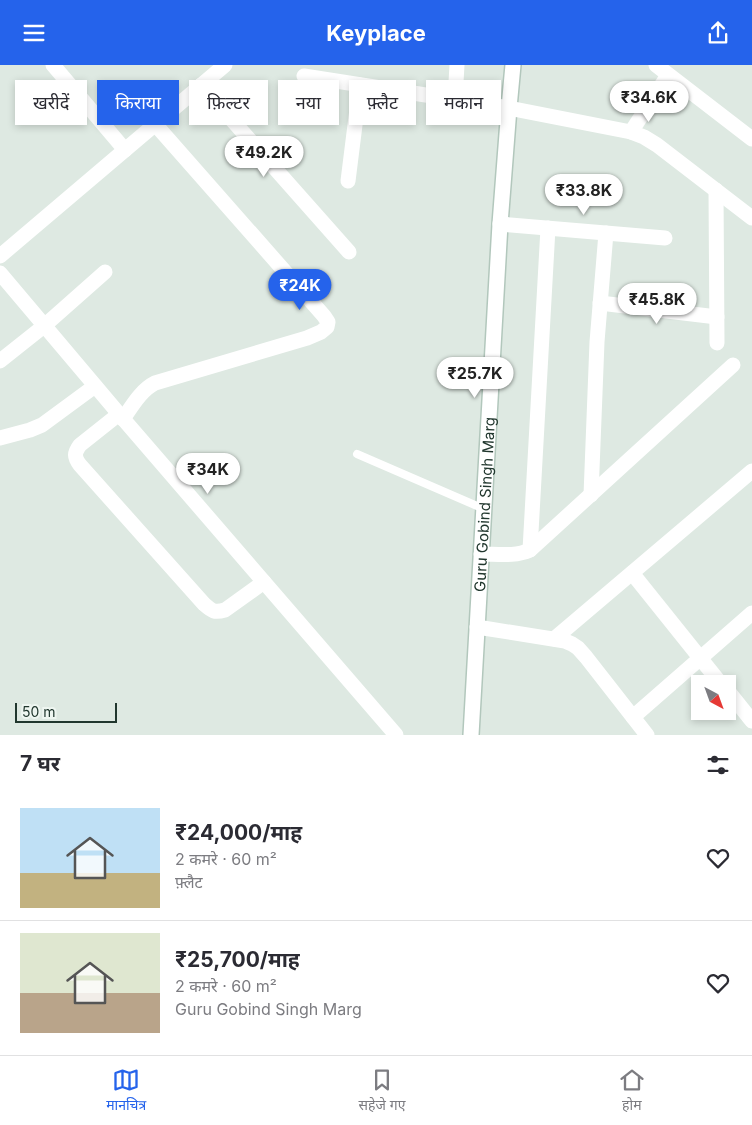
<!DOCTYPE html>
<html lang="hi">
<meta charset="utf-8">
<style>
:root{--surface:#fff;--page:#f7f7f7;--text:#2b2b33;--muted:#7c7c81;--line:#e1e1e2;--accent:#2563eb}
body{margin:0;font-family:Inter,"Noto Sans Devanagari",sans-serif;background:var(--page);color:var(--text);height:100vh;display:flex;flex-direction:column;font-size:19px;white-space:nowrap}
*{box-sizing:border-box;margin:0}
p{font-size:16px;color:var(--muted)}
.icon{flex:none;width:28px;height:28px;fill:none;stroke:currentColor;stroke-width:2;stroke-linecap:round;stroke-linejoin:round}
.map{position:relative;height:670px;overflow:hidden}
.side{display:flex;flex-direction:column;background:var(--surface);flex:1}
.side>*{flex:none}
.top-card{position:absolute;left:15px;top:15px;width:500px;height:45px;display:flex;gap:10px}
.needle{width:32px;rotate:139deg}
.buttons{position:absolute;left:691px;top:610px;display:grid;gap:10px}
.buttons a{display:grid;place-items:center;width:45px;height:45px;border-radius:0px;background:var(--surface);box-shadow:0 2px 8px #0003;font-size:25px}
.scale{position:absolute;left:15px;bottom:12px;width:102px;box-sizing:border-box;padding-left:5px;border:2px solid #21372e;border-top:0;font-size:14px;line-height:18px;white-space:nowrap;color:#21372e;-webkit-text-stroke:4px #eef6f1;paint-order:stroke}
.price{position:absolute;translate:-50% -42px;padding:0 11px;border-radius:18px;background:#fff;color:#222;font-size:16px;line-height:32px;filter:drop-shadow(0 1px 2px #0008)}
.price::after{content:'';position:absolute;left:50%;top:30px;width:15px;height:11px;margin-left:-8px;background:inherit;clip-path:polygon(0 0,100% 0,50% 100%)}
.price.active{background:var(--accent);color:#fff}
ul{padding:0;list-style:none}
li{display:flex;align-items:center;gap:15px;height:125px;padding:0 20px}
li+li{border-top:1px solid var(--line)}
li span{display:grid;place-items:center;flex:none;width:140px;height:100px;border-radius:0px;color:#555}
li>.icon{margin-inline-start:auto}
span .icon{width:60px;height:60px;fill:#fffc;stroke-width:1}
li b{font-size:21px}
h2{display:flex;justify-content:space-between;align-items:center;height:60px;padding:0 20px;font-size:21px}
.pill{padding:0 18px;border-radius:0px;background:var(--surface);box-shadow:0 2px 8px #0003;font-size:18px;line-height:45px}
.pill.active{background:var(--accent);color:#fff}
header{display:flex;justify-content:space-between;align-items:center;height:65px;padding:0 20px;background:var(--accent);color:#fff;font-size:22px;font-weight:700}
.tab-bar{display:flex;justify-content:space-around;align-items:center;height:70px;border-top:1px solid var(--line);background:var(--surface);font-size:14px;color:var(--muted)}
.tab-bar a{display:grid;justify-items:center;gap:2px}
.tab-bar .active{color:var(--accent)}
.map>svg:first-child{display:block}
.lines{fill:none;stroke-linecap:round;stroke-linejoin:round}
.secondary-casing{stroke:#b2c7bc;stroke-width:18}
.lane{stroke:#fff;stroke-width:8}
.street{stroke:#fff;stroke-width:15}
.secondary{stroke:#fff;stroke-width:15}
.labels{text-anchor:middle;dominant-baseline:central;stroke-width:4;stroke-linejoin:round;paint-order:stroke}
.street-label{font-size:15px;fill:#21372e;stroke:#eef6f1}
</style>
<header><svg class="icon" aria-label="menu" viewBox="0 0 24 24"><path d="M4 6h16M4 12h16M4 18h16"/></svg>Keyplace<svg class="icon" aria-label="share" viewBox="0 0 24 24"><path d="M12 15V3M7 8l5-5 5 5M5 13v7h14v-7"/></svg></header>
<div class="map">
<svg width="752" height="670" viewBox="0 0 752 670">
<rect width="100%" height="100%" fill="#dee9e2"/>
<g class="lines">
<defs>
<g id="secondary">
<path id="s1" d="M471 670 500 159 509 43 513 0"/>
</g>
</defs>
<use href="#secondary" class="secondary-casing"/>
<polyline class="lane" points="357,389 484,444"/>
<g class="street">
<polyline points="53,0 125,85"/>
<polyline points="656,0 752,74"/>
<polyline points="304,11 509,43 631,67 644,72 657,80 752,153"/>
<polyline points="201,20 349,187"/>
<polyline points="455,34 457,0"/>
<polyline points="631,67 668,10"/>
<polyline points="348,116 360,20"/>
<polyline points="716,125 717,278"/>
<polyline points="500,159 665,173"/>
<polyline points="0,191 225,0"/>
<polyline points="0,208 119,349 396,670"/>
<polyline points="600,238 717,252"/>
<polyline points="0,296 44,261 105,207"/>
<path d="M119 349 80 380C74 388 74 392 80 400L204 539C212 546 214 548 225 545L264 517"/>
<path d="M123 354C132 341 141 325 155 318L307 273 321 267 327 262 328 257 324 251 155 59"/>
<polyline points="0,373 30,365 42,360 95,321"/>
<polyline points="591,430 597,277 606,168"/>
<polyline points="530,485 548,163"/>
<path d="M481 489C497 489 515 492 530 485L733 300"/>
<polyline points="632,508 721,619"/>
<polyline points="477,562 565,576 572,579 578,583 586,592 647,670"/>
<polyline points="554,574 752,406"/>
<polyline points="728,626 752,656"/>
<polyline points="633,652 752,548"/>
</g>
<use href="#secondary" class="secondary"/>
</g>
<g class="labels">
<g class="street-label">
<text stroke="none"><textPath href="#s1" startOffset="231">Guru Gobind Singh Marg</textPath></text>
</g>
</g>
</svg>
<div class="buttons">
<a><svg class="needle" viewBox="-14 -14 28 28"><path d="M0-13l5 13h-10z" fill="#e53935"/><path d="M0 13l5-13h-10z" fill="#7c7c81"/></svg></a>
</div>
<div class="scale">50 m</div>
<b class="price" style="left:649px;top:58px">₹34.6K</b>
<b class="price" style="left:264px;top:113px">₹49.2K</b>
<b class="price" style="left:584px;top:151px">₹33.8K</b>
<b class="price active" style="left:300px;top:246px">₹24K</b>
<b class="price" style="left:657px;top:260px">₹45.8K</b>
<b class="price" style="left:475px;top:334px">₹25.7K</b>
<b class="price" style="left:208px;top:430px">₹34K</b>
<div class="top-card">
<a class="pill">खरीदें</a>
<a class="pill active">किराया</a>
<a class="pill">फ़िल्टर</a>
<a class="pill">नया</a>
<a class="pill">फ़्लैट</a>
<a class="pill">मकान</a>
</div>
</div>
<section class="side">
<h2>7 घर<svg class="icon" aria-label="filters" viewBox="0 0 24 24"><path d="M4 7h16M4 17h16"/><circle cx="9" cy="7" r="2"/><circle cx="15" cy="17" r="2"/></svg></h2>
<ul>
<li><span style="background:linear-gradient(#bfe0f5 65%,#c2b280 0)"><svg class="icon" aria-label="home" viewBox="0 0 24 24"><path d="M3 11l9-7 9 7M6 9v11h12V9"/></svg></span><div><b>₹24,000/माह</b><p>2 कमरे · 60 m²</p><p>फ़्लैट</p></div><svg class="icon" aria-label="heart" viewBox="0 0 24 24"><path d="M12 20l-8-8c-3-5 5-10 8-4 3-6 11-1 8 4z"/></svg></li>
<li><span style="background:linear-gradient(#dfe7d0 60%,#b9a48a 0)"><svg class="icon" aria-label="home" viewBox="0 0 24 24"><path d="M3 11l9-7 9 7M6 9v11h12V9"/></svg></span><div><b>₹25,700/माह</b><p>2 कमरे · 60 m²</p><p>Guru Gobind Singh Marg</p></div><svg class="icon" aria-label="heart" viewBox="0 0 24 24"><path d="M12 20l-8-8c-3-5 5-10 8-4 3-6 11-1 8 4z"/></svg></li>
</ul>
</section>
<nav class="tab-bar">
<a class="active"><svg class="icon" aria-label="map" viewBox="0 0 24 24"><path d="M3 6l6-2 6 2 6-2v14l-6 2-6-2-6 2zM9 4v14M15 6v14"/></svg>मानचित्र</a>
<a><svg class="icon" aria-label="saved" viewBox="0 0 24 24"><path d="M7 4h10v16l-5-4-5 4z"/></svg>सहेजे गए</a>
<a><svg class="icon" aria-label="home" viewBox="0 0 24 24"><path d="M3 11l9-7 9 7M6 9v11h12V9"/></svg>होम</a>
</nav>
